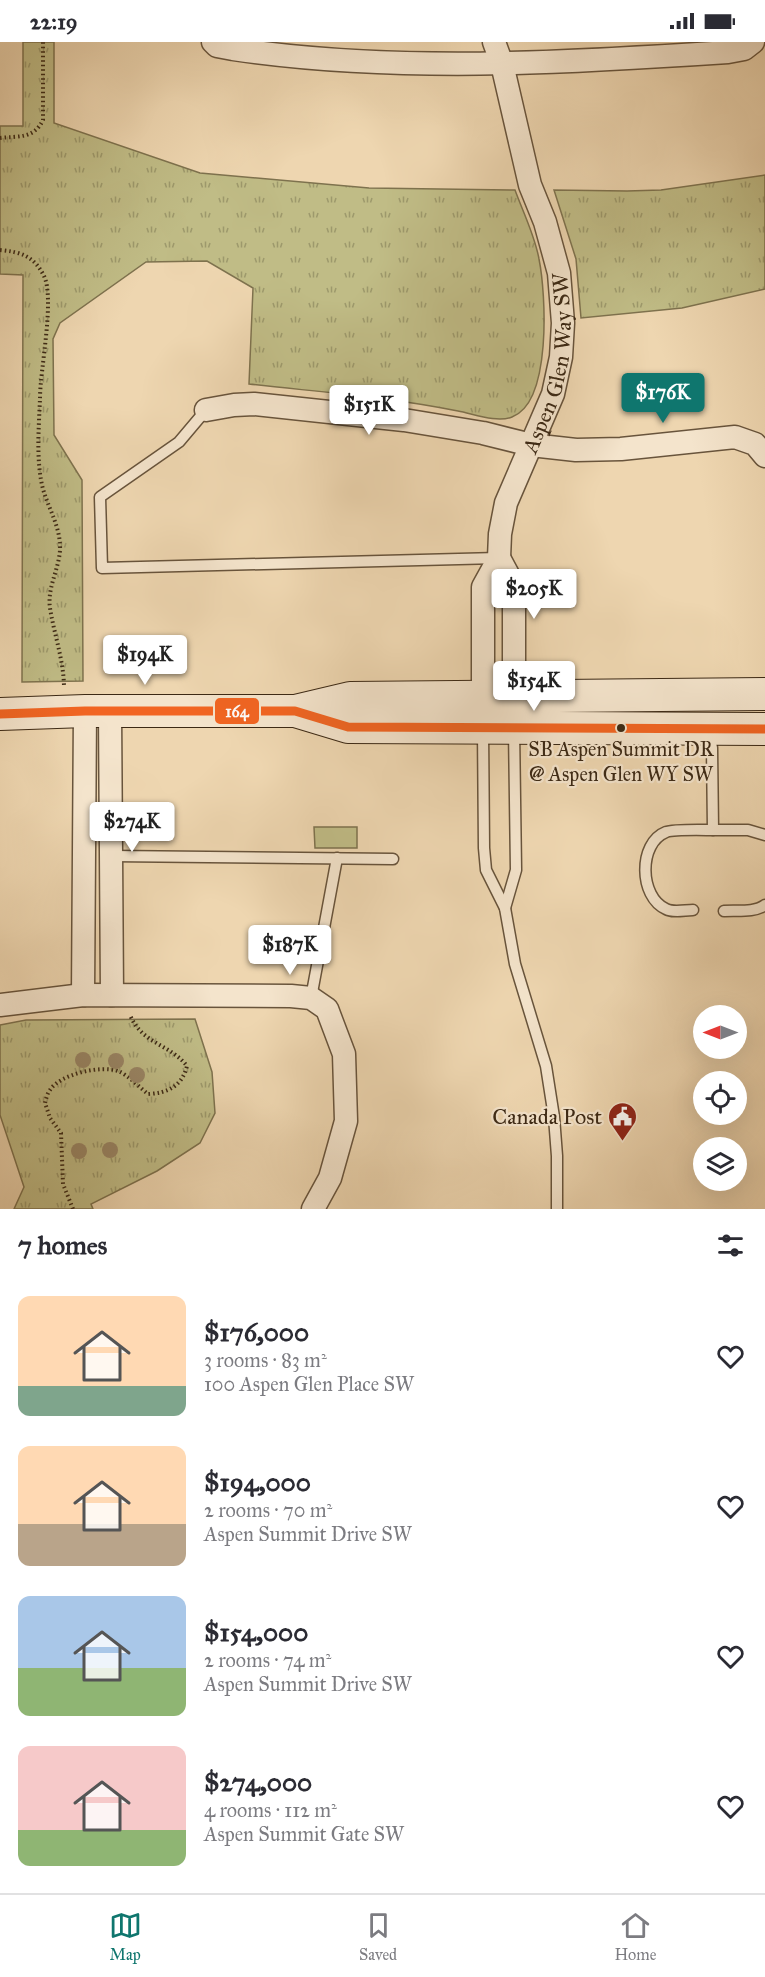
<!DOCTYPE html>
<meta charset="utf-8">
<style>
:root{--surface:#fff;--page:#f7f7f7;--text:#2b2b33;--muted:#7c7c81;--line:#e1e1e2;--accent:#0f766e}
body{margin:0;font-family:"IM FELL Great Primer",serif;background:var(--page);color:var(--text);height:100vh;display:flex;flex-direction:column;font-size:22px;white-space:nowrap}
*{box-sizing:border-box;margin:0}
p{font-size:20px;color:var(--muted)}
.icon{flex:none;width:33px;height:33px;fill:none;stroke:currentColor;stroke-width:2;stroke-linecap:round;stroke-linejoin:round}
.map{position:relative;height:1167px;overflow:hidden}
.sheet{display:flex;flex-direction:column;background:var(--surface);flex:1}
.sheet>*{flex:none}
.needle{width:39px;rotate:270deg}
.fabs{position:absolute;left:693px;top:963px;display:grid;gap:12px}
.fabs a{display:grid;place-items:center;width:54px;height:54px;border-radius:50%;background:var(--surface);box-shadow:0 6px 24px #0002;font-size:30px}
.price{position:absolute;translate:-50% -51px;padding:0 14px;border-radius:6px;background:#fff;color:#222;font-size:20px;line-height:39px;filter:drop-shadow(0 2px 3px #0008)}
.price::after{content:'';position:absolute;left:50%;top:36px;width:18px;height:14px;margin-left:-9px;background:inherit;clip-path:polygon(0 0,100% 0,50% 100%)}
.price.current{background:var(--accent);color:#fff}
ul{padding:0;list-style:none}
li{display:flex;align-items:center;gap:18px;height:150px;padding:0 18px}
li span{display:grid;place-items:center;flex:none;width:168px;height:120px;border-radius:12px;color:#555}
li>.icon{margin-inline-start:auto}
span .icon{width:72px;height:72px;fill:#fffc;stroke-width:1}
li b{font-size:26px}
h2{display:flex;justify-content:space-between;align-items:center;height:72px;padding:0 18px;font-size:26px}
.status{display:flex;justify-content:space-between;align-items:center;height:42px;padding:0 30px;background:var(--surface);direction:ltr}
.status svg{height:16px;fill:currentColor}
.menu{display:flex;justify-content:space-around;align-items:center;height:84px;border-top:2px solid var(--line);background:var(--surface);font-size:16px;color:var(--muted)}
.menu a{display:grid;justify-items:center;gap:3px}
.menu .current{color:var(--accent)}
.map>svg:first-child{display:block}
.green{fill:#c0bc86;stroke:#7e724e;stroke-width:1.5}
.park{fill:url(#park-tufts);stroke:#7e724e;stroke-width:1.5}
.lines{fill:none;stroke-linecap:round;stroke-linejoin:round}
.lane-casing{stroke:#68543c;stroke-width:13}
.street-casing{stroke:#68543c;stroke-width:25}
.secondary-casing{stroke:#3c2915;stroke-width:34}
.path{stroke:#3c2915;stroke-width:4;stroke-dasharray:1.5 3;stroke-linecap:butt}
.lane{stroke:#f4e4cc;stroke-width:10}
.street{stroke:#f4e4cc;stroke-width:22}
.secondary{stroke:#f4e4cc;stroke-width:32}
.bus-1-casing{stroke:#f4e4cc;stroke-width:14}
.bus-1{stroke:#f26522;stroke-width:9}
.tree{fill:#9a8767}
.bus-dot{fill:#3c2915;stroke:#f4e4cc;stroke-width:2}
.labels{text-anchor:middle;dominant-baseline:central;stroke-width:4.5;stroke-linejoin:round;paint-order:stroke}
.bus-label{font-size:20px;fill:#3c2915;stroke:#f4e4cc}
.street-label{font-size:22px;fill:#3c2915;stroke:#f4e4cc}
.poi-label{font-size:22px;fill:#3c2915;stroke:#f4e4cc;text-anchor:end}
.line-badge{stroke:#f4e4cc;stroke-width:2}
.badge-label{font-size:16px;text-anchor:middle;font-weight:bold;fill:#fff}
</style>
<div class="status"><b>22:19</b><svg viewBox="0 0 49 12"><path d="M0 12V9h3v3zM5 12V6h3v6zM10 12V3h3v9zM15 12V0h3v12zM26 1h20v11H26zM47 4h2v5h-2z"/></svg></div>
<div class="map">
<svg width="765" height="1167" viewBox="0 0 765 1167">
<defs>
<pattern id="park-tufts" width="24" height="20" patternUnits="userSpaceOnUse" patternTransform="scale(1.5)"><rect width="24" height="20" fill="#c0bc86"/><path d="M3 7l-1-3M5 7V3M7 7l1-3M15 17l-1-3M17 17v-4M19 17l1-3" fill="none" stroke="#9d996c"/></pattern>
</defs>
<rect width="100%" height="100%" fill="#eed6b0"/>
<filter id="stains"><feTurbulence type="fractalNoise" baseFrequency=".00333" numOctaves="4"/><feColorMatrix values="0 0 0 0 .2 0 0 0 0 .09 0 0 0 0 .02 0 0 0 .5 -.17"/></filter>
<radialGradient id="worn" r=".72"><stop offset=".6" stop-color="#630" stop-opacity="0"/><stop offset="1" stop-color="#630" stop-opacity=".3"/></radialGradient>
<polygon class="green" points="314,785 357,785 357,806 315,806"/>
<g class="park">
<path d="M23 0H54V81L200 131 369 146 515 148C523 170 535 194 539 217 546 252 552 360 512 375 497 381 474 372 458 369 390 355 319 350 249 342L253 246 207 219 146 220 60 281 53 297 54 393 82 438 83 639 22 640 23 233 0 232V84H23Z"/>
<polygon points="765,133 765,247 682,266 581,276 576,217 554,148 627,149 661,148"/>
<polygon points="195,977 212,1030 215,1071 200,1101 157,1129 91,1162 93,1167 14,1167 24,1145 0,1073 0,983 26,978"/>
</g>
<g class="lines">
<defs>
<g id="lane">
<polyline points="206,368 179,400 100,455 102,526 498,516"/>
<polyline points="483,687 484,806 486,828 505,866 515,922 546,1024 554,1075 557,1114 557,1167"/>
<polyline points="709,691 712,706 713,788 748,788 765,793"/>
<polyline points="112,814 393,817"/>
<polyline points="505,866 516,828 514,687"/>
<path d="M693 868C685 868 673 871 666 867 639 855 638 801 666 790 674 787 703 788 713 788"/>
<path d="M724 869C737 868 754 871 765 863"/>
<polyline points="311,956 337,816"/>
</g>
<g id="street">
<path d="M213 0 217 4 233 7C397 31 563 21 728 10L744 7 753 0"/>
<polyline points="206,368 234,363 254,362 404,378 483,391 531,403 576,408 621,407 735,395 755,402 765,414"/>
<polyline points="499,516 514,544 514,669"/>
<polyline points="110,669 112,953"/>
<path id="s1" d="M483 670V545L499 516 500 492 506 461 553 352 561 315 563 281 559 231 545 180 530 143 502 22 494 0"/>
<polyline points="83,953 85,669"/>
<polyline points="0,963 83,953 291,954 311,956 327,967 344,1012 346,1079 330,1136 313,1167"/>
</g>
<g id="secondary">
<polyline points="295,669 348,685 765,687"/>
<polyline points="0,672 85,669 295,669 350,656 765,652"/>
</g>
</defs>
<use href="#lane" class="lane-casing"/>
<use href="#street" class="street-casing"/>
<use href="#secondary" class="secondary-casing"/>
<g class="path">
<path d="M0 96C18 94 34 97 43 78V0"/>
<path d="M0 208C21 210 34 214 44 234 55 257 40 328 40 356 39 384 36 415 42 443 47 465 61 484 60 508 59 527 47 546 50 566 54 592 64 619 64 646"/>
<path d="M73 1167 63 1142 61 1091 50 1076 45 1061C46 1057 47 1052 50 1048 60 1032 101 1023 118 1029 128 1033 139 1045 148 1052 168 1051 182 1044 187 1024 170 1002 142 1002 130 973"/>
</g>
<use href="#lane" class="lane"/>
<use href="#street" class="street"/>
<use href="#secondary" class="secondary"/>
<defs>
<polyline id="bus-1" points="0,672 85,669 295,669 348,685 765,687"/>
</defs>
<use href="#bus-1" class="bus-1-casing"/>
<use href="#bus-1" class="bus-1"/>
</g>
<g class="tree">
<circle cx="83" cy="1018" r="8"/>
<circle cx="116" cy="1019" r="8"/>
<circle cx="137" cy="1033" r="8"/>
<circle cx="110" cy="1108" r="8"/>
<circle cx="79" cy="1109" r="8"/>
</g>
<defs>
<symbol id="civic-pin" viewBox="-11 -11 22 30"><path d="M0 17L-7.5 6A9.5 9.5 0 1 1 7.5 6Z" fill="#8f2418" stroke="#f4e4cc"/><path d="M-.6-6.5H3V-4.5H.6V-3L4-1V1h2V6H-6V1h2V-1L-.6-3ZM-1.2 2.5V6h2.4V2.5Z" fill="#fff"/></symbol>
</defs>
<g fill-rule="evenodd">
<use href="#civic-pin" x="606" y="1058" width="33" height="45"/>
</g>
<circle class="bus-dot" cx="621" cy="686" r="5"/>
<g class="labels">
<g class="bus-label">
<text x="621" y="707">SB Aspen Summit DR<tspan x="621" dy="25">@ Aspen Glen WY SW</tspan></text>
</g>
<g class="street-label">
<text stroke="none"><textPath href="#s1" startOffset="362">Aspen Glen Way SW</textPath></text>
</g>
<g class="poi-label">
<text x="602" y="1074">Canada Post</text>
</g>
</g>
<rect class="line-badge" x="214" y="655" width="46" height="28" rx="6" fill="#f26522"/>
<g class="badge-label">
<text x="237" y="675">164</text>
</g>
<rect width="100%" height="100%" filter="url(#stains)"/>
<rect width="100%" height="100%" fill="url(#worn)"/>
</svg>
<div class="fabs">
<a><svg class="needle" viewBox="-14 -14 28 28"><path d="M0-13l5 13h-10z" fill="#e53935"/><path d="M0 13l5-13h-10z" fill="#7c7c81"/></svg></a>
<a><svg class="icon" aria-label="locate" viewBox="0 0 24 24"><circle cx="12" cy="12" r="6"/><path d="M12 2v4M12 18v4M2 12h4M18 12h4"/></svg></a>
<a><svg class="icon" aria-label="layers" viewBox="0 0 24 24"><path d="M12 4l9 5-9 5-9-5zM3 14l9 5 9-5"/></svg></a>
</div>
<b class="price current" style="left:663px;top:382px">$176K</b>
<b class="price" style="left:369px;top:394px">$151K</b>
<b class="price" style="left:534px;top:578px">$205K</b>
<b class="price" style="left:145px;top:644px">$194K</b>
<b class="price" style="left:534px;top:670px">$154K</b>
<b class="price" style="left:132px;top:811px">$274K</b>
<b class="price" style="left:290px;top:934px">$187K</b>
</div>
<section class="sheet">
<h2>7 homes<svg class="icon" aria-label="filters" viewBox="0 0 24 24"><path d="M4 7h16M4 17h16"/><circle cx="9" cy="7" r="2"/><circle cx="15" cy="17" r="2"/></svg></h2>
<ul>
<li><span style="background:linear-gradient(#ffd9b3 75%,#7fa58c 0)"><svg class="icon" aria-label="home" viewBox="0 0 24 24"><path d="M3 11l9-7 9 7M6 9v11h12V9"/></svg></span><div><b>$176,000</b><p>3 rooms · 83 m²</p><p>100 Aspen Glen Place SW</p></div><svg class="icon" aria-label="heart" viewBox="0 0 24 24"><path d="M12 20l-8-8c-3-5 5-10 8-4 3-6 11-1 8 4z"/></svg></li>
<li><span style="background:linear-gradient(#ffd9b3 65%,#b9a48a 0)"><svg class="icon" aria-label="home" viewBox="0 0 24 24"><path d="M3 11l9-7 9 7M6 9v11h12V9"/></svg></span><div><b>$194,000</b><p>2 rooms · 70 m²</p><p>Aspen Summit Drive SW</p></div><svg class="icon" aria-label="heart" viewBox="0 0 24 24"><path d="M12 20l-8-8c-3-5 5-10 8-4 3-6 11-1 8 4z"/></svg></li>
<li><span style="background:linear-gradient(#a9c7e8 60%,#8fb573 0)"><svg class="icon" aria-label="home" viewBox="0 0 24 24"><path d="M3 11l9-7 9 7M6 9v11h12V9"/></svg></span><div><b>$154,000</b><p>2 rooms · 74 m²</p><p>Aspen Summit Drive SW</p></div><svg class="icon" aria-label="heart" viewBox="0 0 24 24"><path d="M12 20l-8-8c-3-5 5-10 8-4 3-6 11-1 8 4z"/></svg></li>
<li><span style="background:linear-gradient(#f6c9c9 70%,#8fb573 0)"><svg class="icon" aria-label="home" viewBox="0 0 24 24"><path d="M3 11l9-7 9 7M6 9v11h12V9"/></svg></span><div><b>$274,000</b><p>4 rooms · 112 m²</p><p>Aspen Summit Gate SW</p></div><svg class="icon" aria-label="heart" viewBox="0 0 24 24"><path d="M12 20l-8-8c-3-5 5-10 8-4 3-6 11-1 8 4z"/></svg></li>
</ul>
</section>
<nav class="menu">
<a class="current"><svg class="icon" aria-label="map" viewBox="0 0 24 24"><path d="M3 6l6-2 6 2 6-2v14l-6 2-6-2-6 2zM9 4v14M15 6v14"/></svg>Map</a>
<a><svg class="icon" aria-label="saved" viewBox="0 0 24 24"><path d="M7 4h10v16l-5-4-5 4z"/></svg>Saved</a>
<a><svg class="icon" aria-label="home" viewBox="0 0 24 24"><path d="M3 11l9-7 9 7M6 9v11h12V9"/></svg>Home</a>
</nav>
